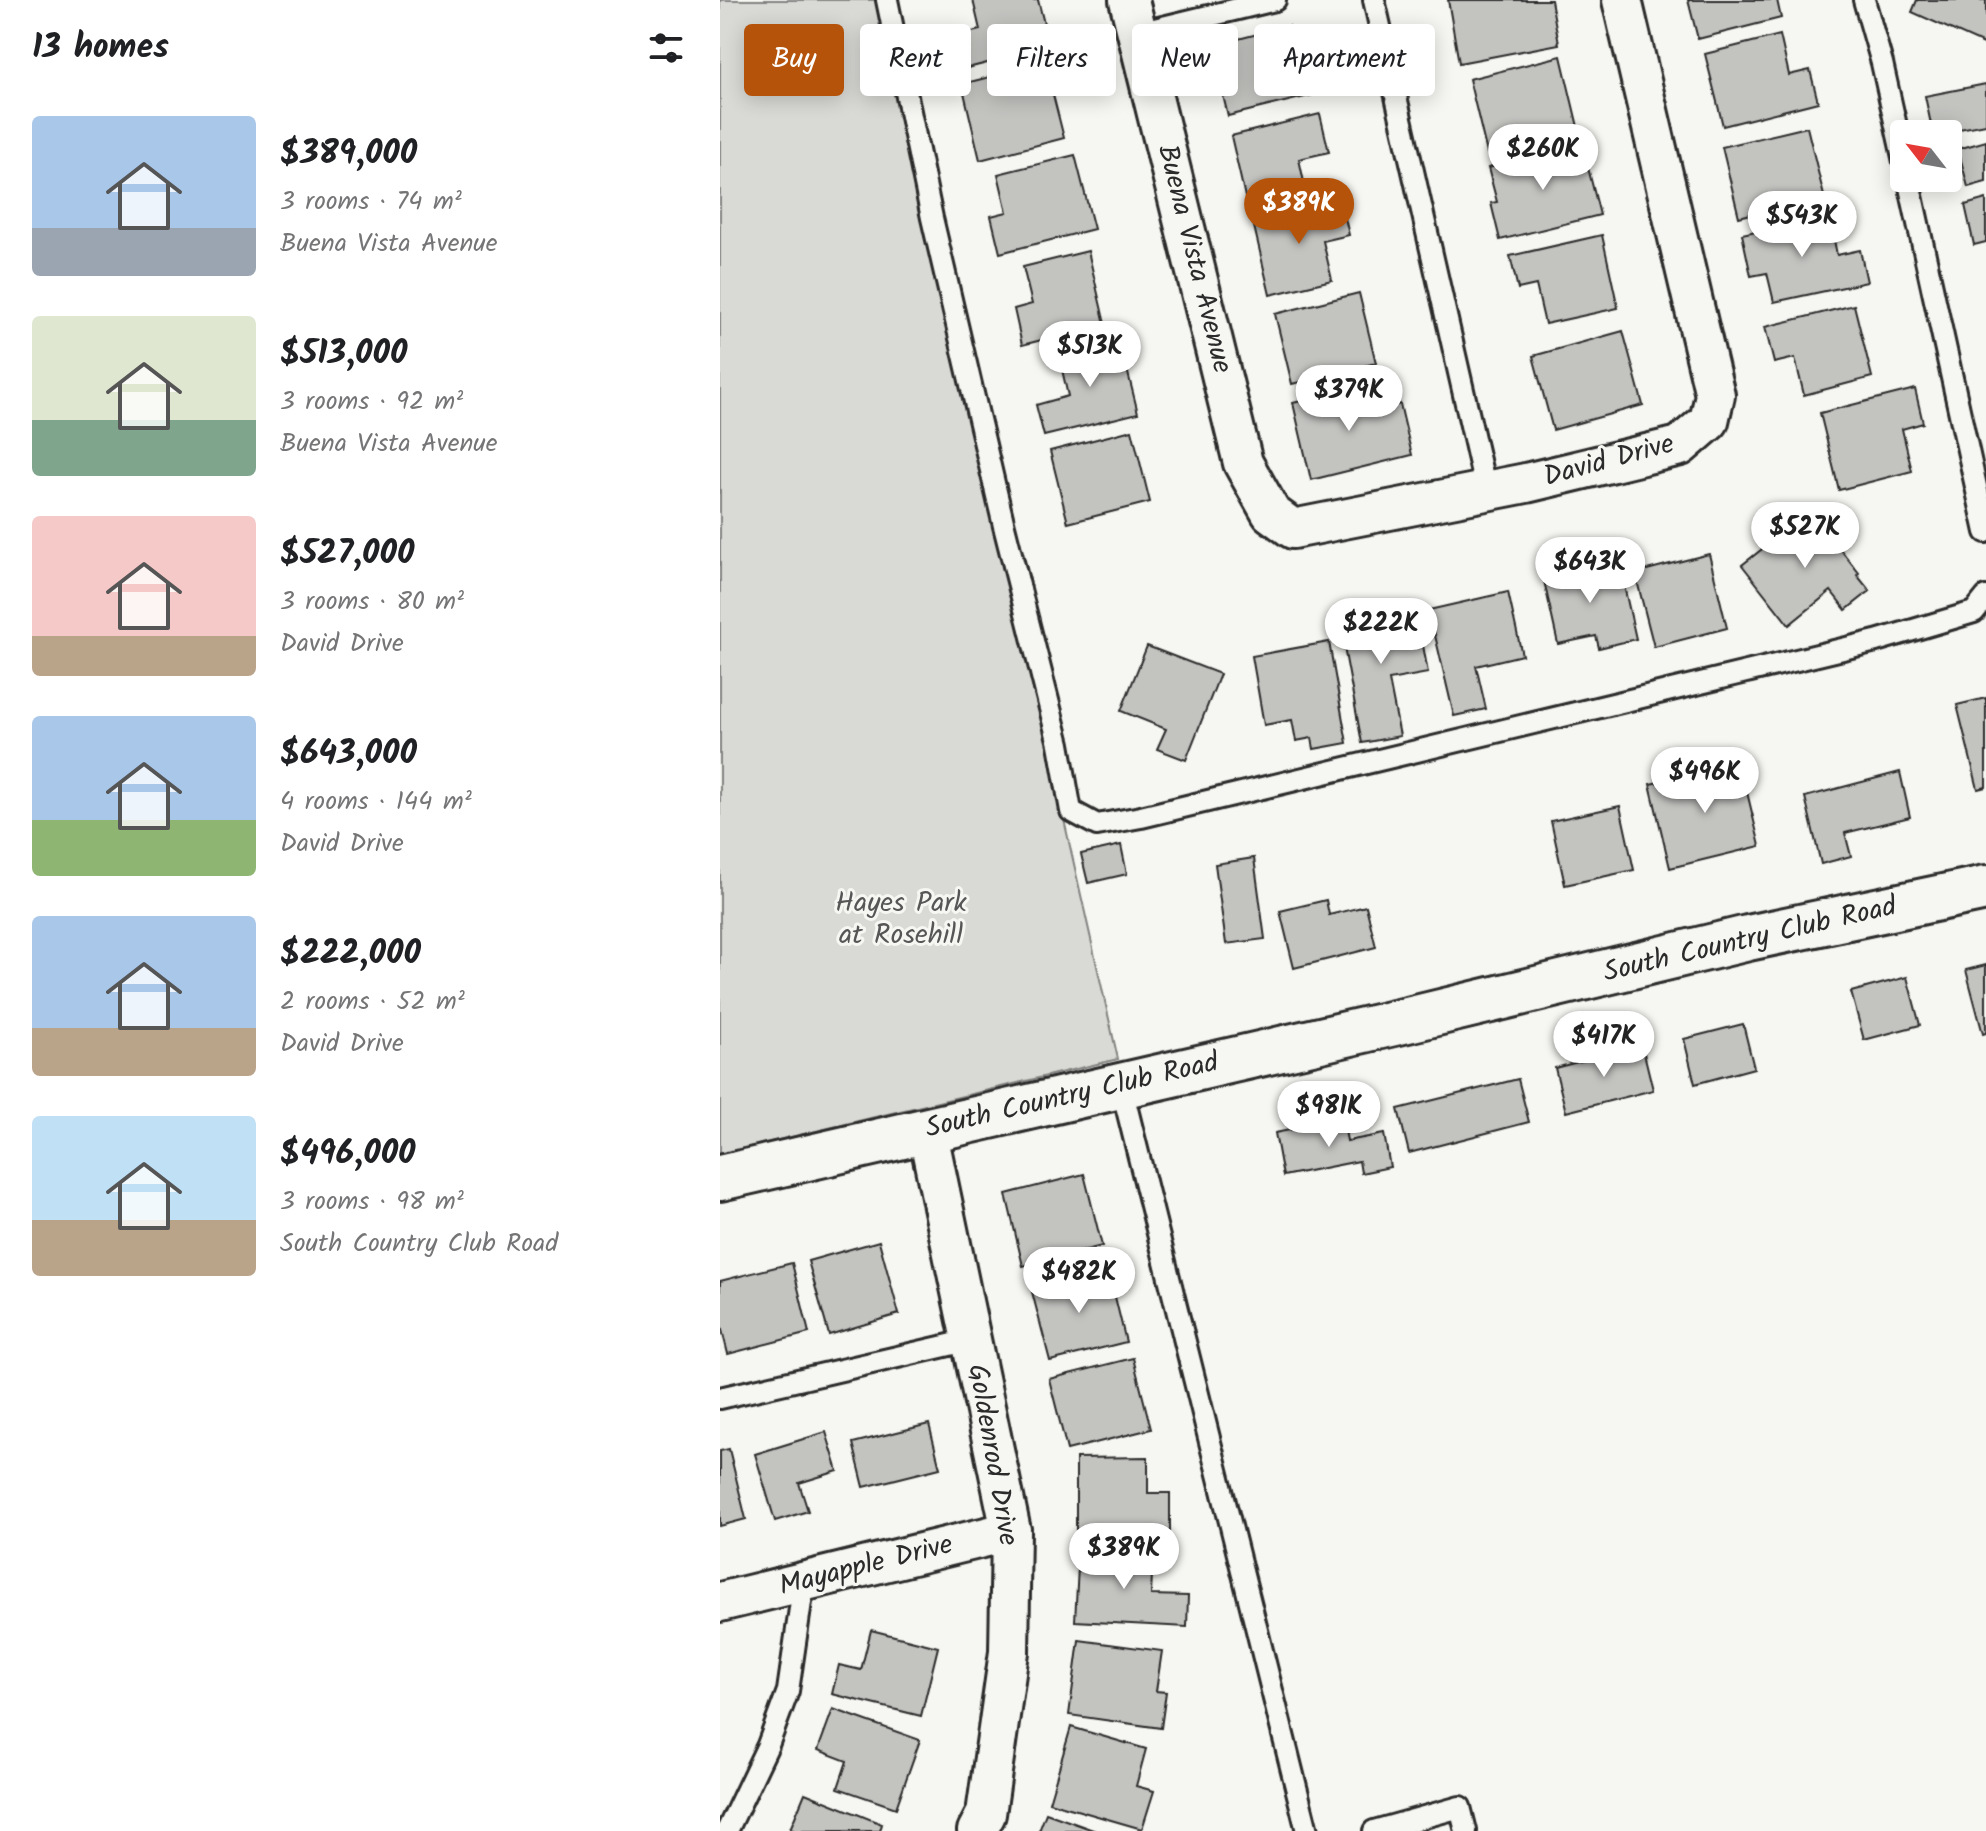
<!DOCTYPE html>
<meta charset="utf-8">
<style>
:root{--surface:#fff;--page:#f2f2f2;--text:#202124;--muted:#757577;--accent:#b45309}
body{margin:0;font-family:Kalam,sans-serif;background:var(--page);color:var(--text);height:100vh;display:flex;flex-direction:column;font-size:30px;white-space:nowrap}
*{box-sizing:border-box;margin:0}
p{font-size:26px;color:var(--muted)}
.icon{flex:none;width:44px;height:44px;fill:none;stroke:currentColor;stroke-width:2;stroke-linecap:round;stroke-linejoin:round}
.map{position:relative;flex:1;overflow:hidden}
.details{display:flex;flex-direction:column;background:var(--surface);width:720px}
.details>*{flex:none}
.hud{position:absolute;left:24px;top:24px;width:760px;height:72px;display:flex;gap:16px}
.needle{width:52px;rotate:301deg}
.controls{position:absolute;left:1170px;top:120px;display:grid;gap:16px}
.controls a{display:grid;place-items:center;width:72px;height:72px;border-radius:8px;background:var(--surface);box-shadow:0 4px 20px #0003;font-size:40px}
.price{position:absolute;translate:-50% -68px;padding:0 18px;border-radius:28px;background:#fff;color:#222;font-size:26px;line-height:52px;filter:drop-shadow(0 2px 4px #0008)}
.price::after{content:'';position:absolute;left:50%;top:48px;width:24px;height:18px;margin-left:-12px;background:inherit;clip-path:polygon(0 0,100% 0,50% 100%)}
.price.current{background:var(--accent);color:#fff}
ul{padding:0;list-style:none}
li{display:flex;align-items:center;gap:24px;height:200px;padding:0 32px}
li span{display:grid;place-items:center;flex:none;width:224px;height:160px;border-radius:8px;color:#555}
li>.icon{margin-inline-start:auto}
span .icon{width:96px;height:96px;fill:#fffc;stroke-width:1}
li b{font-size:34px}
h2{display:flex;justify-content:space-between;align-items:center;height:96px;padding:0 32px;font-size:34px}
.chip{padding:0 28px;border-radius:8px;background:var(--surface);box-shadow:0 4px 20px #0003;font-size:28px;line-height:72px}
.chip.current{background:var(--accent);color:#fff}
main{display:flex;flex:1;min-height:0}
.map>svg:first-child{display:block}
.green{fill:#d9d9d5;stroke:#828280;stroke-width:2}
.building{fill:#c3c3c0;stroke:#2b2b2b;stroke-width:2}
.lines{fill:none;stroke-linecap:round;stroke-linejoin:round}
.service-casing{stroke:#2b2b2b;stroke-width:26}
.minor-casing{stroke:#2b2b2b;stroke-width:44}
.tertiary-casing{stroke:#2b2b2b;stroke-width:50}
.service{stroke:#f6f6f2;stroke-width:20}
.minor{stroke:#f6f6f2;stroke-width:38}
.tertiary{stroke:#f6f6f2;stroke-width:44}
.labels{text-anchor:middle;dominant-baseline:central;stroke-width:6;stroke-linejoin:round;paint-order:stroke}
.street-label{font-size:28px;fill:#2b2b2b;stroke:#f6f6f2}
.park-label{font-size:28px;fill:#565656;stroke:#f6f6f2}
</style>
<main>
<section class="details">
<h2>13 homes<svg class="icon" aria-label="filters" viewBox="0 0 24 24"><path d="M4 7h16M4 17h16"/><circle cx="9" cy="7" r="2"/><circle cx="15" cy="17" r="2"/></svg></h2>
<ul>
<li><span style="background:linear-gradient(#a9c7e8 70%,#9aa5b1 0)"><svg class="icon" aria-label="home" viewBox="0 0 24 24"><path d="M3 11l9-7 9 7M6 9v11h12V9"/></svg></span><div><b>$389,000</b><p>3 rooms · 74 m²</p><p>Buena Vista Avenue</p></div></li>
<li><span style="background:linear-gradient(#dfe7d0 65%,#7fa58c 0)"><svg class="icon" aria-label="home" viewBox="0 0 24 24"><path d="M3 11l9-7 9 7M6 9v11h12V9"/></svg></span><div><b>$513,000</b><p>3 rooms · 92 m²</p><p>Buena Vista Avenue</p></div></li>
<li><span style="background:linear-gradient(#f6c9c9 75%,#b9a48a 0)"><svg class="icon" aria-label="home" viewBox="0 0 24 24"><path d="M3 11l9-7 9 7M6 9v11h12V9"/></svg></span><div><b>$527,000</b><p>3 rooms · 80 m²</p><p>David Drive</p></div></li>
<li><span style="background:linear-gradient(#a9c7e8 65%,#8fb573 0)"><svg class="icon" aria-label="home" viewBox="0 0 24 24"><path d="M3 11l9-7 9 7M6 9v11h12V9"/></svg></span><div><b>$643,000</b><p>4 rooms · 144 m²</p><p>David Drive</p></div></li>
<li><span style="background:linear-gradient(#a9c7e8 70%,#b9a48a 0)"><svg class="icon" aria-label="home" viewBox="0 0 24 24"><path d="M3 11l9-7 9 7M6 9v11h12V9"/></svg></span><div><b>$222,000</b><p>2 rooms · 52 m²</p><p>David Drive</p></div></li>
<li><span style="background:linear-gradient(#bfe0f5 65%,#b9a48a 0)"><svg class="icon" aria-label="home" viewBox="0 0 24 24"><path d="M3 11l9-7 9 7M6 9v11h12V9"/></svg></span><div><b>$496,000</b><p>3 rooms · 98 m²</p><p>South Country Club Road</p></div></li>
</ul>
</section>
<div class="map">
<svg width="1266" height="1831" viewBox="0 0 1266 1831">
<rect width="100%" height="100%" fill="#f6f6f2"/>
<filter id="ink" filterUnits="userSpaceOnUse"><feTurbulence type="fractalNoise" baseFrequency=".0125" numOctaves="2"/><feDisplacementMap in="SourceGraphic" scale="16" xChannelSelector="R" yChannelSelector="G"/><feConvolveMatrix kernelMatrix="1 2 1 2 8 2 1 2 1" color-interpolation-filters="sRGB"/></filter>
<g filter="url(#ink)">
<polygon class="green" points="0,0 159,0 398,1059 0,1154"/>
<g class="building">
<polygon points="253,0 318,0 330,47 236,71 228,38 260,30"/>
<polygon points="728,0 831,0 839,44 739,63"/>
<polygon points="968,0 1057,0 1061,18 978,39"/>
<polygon points="1197,0 1266,0 1266,45 1192,12"/>
<polygon points="569,26 578,63 589,61 597,94 508,116 491,46"/>
<polygon points="1060,35 1069,75 1090,70 1098,102 1003,126 985,54"/>
<polygon points="841,56 859,131 767,153 749,79"/>
<polygon points="325,63 344,138 260,160 242,84"/>
<polygon points="1266,84 1266,124 1213,134 1205,96"/>
<polygon points="600,114 609,152 579,159 587,196 528,210 511,136"/>
<polygon points="1087,127 1104,196 1019,217 1002,147"/>
<polygon points="1266,141 1266,182 1248,187 1238,149"/>
<polygon points="862,144 880,215 780,240 771,203 777,202 768,168"/>
<polygon points="355,155 374,229 280,253 271,216 287,212 278,174"/>
<polygon points="1266,199 1266,242 1254,245 1245,205"/>
<polygon points="621,201 629,235 603,241 612,280 550,295 533,222"/>
<polygon points="1109,215 1117,255 1140,250 1147,282 1054,302 1047,273 1031,276 1022,234"/>
<polygon points="882,235 898,308 825,324 816,285 798,289 790,256"/>
<polygon points="368,251 385,324 302,345 294,309 312,304 303,267"/>
<polygon points="639,293 656,363 572,384 555,314"/>
<polygon points="1134,305 1152,377 1084,395 1075,358 1054,363 1045,327"/>
<polygon points="903,331 923,405 833,430 813,356"/>
<polygon points="399,337 418,413 324,436 316,405 348,396 338,352"/>
<polygon points="644,385 651,411 680,404 692,455 591,480 573,403"/>
<polygon points="1195,389 1203,423 1182,429 1192,471 1119,490 1100,413"/>
<polygon points="412,430 430,502 348,523 330,451"/>
<polygon points="1090,511 1139,573 1137,575 1150,591 1126,610 1111,591 1069,625 1022,565"/>
<polygon points="989,554 1007,628 934,647 915,573"/>
<polygon points="898,559 916,639 879,648 876,636 838,644 823,576"/>
<polygon points="788,592 802,655 756,666 766,709 734,716 709,610"/>
<polygon points="696,606 708,673 669,680 680,736 642,743 619,621"/>
<polygon points="609,642 627,743 594,749 592,738 576,741 572,720 544,725 532,656"/>
<polygon points="427,646 500,674 466,760 437,749 446,729 401,711"/>
<polygon points="1266,698 1266,787 1258,789 1237,705"/>
<polygon points="1020,763 1040,846 950,868 930,784"/>
<polygon points="1180,772 1190,817 1125,833 1131,856 1101,864 1085,797"/>
<polygon points="900,806 914,870 845,885 831,821"/>
<polygon points="401,845 407,874 368,883 361,854"/>
<polygon points="534,858 545,939 506,944 495,864"/>
<polygon points="606,900 609,915 646,906 656,947 574,968 560,911"/>
<polygon points="1266,965 1266,1033 1263,1034 1246,970"/>
<polygon points="1187,977 1200,1025 1144,1040 1131,992"/>
<polygon points="1023,1024 1034,1068 975,1084 964,1039"/>
<polygon points="922,1045 933,1090 846,1112 835,1068"/>
<polygon points="798,1079 809,1122 689,1153 678,1109"/>
<polygon points="623,1119 627,1141 664,1134 670,1167 641,1173 639,1161 563,1176 555,1133"/>
<polygon points="364,1174 382,1246 303,1266 286,1194"/>
<polygon points="159,1241 179,1314 109,1335 88,1261"/>
<polygon points="72,1263 89,1333 8,1354 0,1322 0,1281"/>
<polygon points="388,1268 406,1342 330,1361 311,1288"/>
<polygon points="413,1358 431,1429 347,1450 329,1379"/>
<polygon points="209,1424 220,1468 144,1487 133,1443"/>
<polygon points="106,1432 118,1471 79,1483 88,1511 55,1521 35,1454"/>
<polygon points="9,1449 26,1519 0,1526 0,1451"/>
<polygon points="428,1457 428,1493 450,1493 450,1532 356,1533 356,1458"/>
<polygon points="359,1549 433,1553 431,1595 468,1596 467,1627 355,1621"/>
<polygon points="151,1630 218,1647 201,1716 112,1694 119,1665 141,1670"/>
<polygon points="359,1640 442,1651 436,1691 446,1692 441,1728 349,1715"/>
<polygon points="113,1709 200,1740 176,1808 118,1788 127,1761 98,1750"/>
<polygon points="351,1727 426,1749 416,1786 434,1791 422,1829 329,1802"/>
<polygon points="85,1793 162,1824 160,1831 75,1831 70,1829"/>
<polygon points="326,1813 376,1831 319,1831"/>
</g>
<g class="lines">
<defs>
<g id="service">
<polyline points="167,0 212,218 284,526 339,744 351,811 377,825 421,817 1156,641 1254,612 1266,597"/>
<polyline points="654,0 766,491"/>
<polyline points="1144,0 1162,63 1184,162"/>
<polyline points="418,33 555,0"/>
<polyline points="1188,178 1266,532"/>
<polyline points="401,1085 587,1831"/>
<polyline points="0,1398 251,1340"/>
<polyline points="7,1831 48,1745 68,1691 84,1581"/>
<polyline points="654,1831 740,1807 746,1831"/>
</g>
<g id="minor">
<polyline points="409,0 523,463 551,513 573,529 806,483 960,446 989,421 995,395 902,0"/>
<polyline points="207,1129 291,1531 289,1652 266,1814 257,1831"/>
<polyline points="0,1602 291,1531"/>
</g>
<polyline id="tertiary" points="0,1178 696,1018 1028,938 1266,888"/>
</defs>
<use href="#service" class="service-casing"/>
<use href="#minor" class="minor-casing"/>
<use href="#tertiary" class="tertiary-casing"/>
<use href="#service" class="service"/>
<use href="#minor" class="minor"/>
<use href="#tertiary" class="tertiary"/>
</g>
</g>
<g class="labels">
<g class="street-label">
<text transform="translate(474 259) rotate(76)">Buena Vista Avenue</text>
<text transform="translate(889 461) rotate(-15)">David Drive</text>
<text transform="translate(1030 940) rotate(-13)">South Country Club Road</text>
<text transform="translate(352 1096) rotate(-13)">South Country Club Road</text>
<text transform="translate(272 1455) rotate(80)">Goldenrod Drive</text>
<text transform="translate(146 1566) rotate(-14)">Mayapple Drive</text>
</g>
<g class="park-label">
<text x="181" y="903">Hayes Park<tspan x="181" dy="32">at Rosehill</tspan></text>
</g>
</g>
</svg>
<div class="controls">
<a><svg class="needle" viewBox="-14 -14 28 28"><path d="M0-13l5 13h-10z" fill="#e53935"/><path d="M0 13l5-13h-10z" fill="#757577"/></svg></a>
</div>
<b class="price" style="left:823px;top:192px">$260K</b>
<b class="price current" style="left:579px;top:246px">$389K</b>
<b class="price" style="left:1082px;top:259px">$543K</b>
<b class="price" style="left:370px;top:389px">$513K</b>
<b class="price" style="left:629px;top:433px">$379K</b>
<b class="price" style="left:1085px;top:570px">$527K</b>
<b class="price" style="left:870px;top:605px">$643K</b>
<b class="price" style="left:661px;top:666px">$222K</b>
<b class="price" style="left:985px;top:815px">$496K</b>
<b class="price" style="left:884px;top:1079px">$417K</b>
<b class="price" style="left:609px;top:1149px">$981K</b>
<b class="price" style="left:359px;top:1315px">$482K</b>
<b class="price" style="left:404px;top:1591px">$389K</b>
<div class="hud">
<a class="chip current">Buy</a>
<a class="chip">Rent</a>
<a class="chip">Filters</a>
<a class="chip">New</a>
<a class="chip">Apartment</a>
</div>
</div>
</main>
